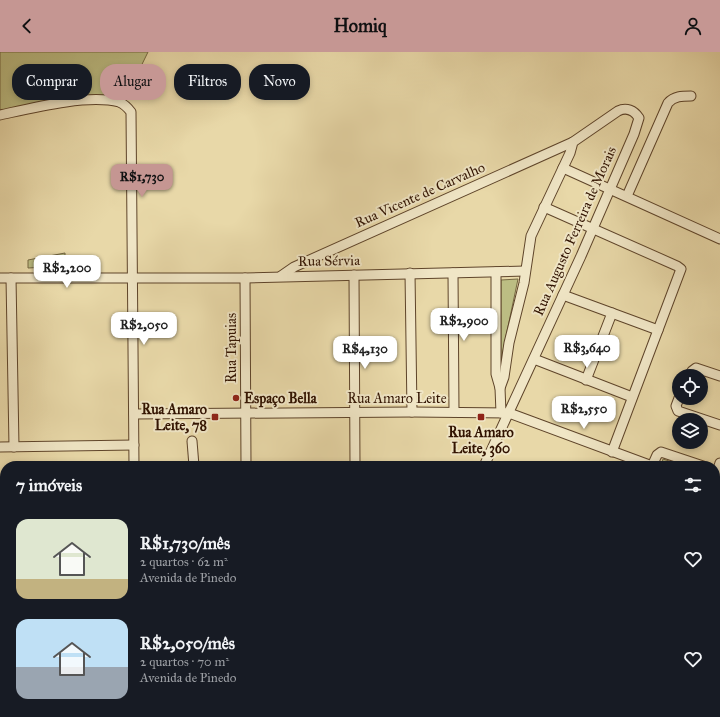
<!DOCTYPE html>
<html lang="pt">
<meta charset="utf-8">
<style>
:root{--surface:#171b24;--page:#20242c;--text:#f1f3f6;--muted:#9ea1a6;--accent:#c59692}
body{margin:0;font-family:"IM FELL Great Primer",serif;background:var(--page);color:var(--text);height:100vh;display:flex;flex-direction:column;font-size:15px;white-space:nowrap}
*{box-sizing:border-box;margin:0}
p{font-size:13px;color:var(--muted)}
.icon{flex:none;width:22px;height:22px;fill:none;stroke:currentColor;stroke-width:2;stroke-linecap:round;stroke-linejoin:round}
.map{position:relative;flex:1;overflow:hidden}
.sheet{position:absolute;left:0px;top:409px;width:720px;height:256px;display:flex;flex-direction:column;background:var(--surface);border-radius:16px 16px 0 0;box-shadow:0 2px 6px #0003}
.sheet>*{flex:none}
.hud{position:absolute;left:12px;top:12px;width:400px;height:36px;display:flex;gap:8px}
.controls{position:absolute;left:672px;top:317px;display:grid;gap:8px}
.controls a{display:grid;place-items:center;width:36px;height:36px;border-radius:50%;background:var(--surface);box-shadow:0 2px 6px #0003;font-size:20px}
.price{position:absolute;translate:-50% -34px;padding:0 9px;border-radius:8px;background:#fff;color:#222;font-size:13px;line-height:26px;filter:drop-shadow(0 1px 2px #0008)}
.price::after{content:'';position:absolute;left:50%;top:24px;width:12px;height:9px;margin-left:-6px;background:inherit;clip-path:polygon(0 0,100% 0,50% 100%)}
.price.selected{background:var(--accent);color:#111}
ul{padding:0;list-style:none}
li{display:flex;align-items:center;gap:12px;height:100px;padding:0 16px}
li span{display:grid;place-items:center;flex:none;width:112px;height:80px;border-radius:12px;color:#555}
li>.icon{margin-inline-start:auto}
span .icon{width:48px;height:48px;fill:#fffc;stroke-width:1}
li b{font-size:17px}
h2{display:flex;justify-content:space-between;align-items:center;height:48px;padding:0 16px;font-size:17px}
.chip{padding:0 14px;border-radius:16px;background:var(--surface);box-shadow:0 2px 6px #0003;font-size:14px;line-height:36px}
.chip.selected{background:var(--accent);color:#111}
header{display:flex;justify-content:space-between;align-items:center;height:52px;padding:0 16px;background:var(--accent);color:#111;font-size:18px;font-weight:700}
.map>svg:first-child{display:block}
.green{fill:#bcbd83;stroke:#766842}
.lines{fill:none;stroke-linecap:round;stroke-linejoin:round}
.minor-casing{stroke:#5e442a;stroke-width:11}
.major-casing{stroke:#301200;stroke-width:13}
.minor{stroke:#f0e6c6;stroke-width:9}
.major{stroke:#e4bc74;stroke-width:11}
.poi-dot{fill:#8f2418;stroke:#f0e6c6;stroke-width:1.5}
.labels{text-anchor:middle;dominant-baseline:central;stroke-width:4;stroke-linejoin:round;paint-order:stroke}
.street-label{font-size:14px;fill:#301200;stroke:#f0e6c6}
.poi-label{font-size:14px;font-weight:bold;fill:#301200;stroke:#f0e6c6;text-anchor:start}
</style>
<header><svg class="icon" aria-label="back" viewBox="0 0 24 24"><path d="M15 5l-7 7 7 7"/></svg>Homiq<svg class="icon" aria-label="person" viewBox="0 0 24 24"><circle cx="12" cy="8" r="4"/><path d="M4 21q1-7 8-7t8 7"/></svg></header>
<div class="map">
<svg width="720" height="665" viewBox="0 0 720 665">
<rect width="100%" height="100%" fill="#e8d8a8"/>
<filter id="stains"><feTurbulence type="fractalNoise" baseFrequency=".005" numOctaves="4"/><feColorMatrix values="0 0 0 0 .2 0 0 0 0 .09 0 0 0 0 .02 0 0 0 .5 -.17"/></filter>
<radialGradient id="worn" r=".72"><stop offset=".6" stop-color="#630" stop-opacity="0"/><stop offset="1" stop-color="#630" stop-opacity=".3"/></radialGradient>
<g class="green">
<polygon points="0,0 148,0 127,43 69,45 0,59"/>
<polygon points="65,201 65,214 28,216 28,208"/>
<polygon points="518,227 501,308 501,228"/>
<polygon points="663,407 684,414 661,414"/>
</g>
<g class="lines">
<defs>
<g id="minor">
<path d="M0 63C32 56 87 42 119 50 124 52 128 56 131 60L134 414"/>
<polyline points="563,116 720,187"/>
<path d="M627 144 668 51C674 44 682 44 691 44"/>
<polyline points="544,155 677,214 681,217 612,400"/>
<polyline points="496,220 496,322 500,336"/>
<polyline points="410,221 412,360"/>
<polyline points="453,221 454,360"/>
<polyline points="354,223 355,414"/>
<polyline points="281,224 294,215 573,90"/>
<polyline points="0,226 245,226 525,219"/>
<polyline points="11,226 14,395"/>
<polyline points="245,226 246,414"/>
<polyline points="563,243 658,278"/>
<polyline points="534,307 632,345"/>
<polyline points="689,324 692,319 696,316 720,324"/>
<polyline points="586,328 612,261"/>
<polyline points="679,346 676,354 678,359 720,373"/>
<polyline points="134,362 412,360 509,361 652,414"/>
<polyline points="192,389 194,414"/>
<polyline points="0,395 134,393"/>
<path d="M484 414 581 204 634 82 639 66C634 58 626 55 618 59L573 90 570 101 531 184 524 231 509 291 504 325 500 336 501 361"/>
<polyline points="652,414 657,403 661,400 703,414"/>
<polyline points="715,426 720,411"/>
<polyline points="715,510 720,512"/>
<polyline points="0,526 5,526"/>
<polyline points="0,658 5,658"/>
<polyline points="137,660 137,665"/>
<polyline points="600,660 615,665"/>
<polyline points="373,665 375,660"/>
<polyline points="462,665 463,660"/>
<polyline points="571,665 573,660"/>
</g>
<g id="major">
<polyline points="715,605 720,601"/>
<polyline points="715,631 720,627"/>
<polyline points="640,665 646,660"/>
<polyline points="672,665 679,660"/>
</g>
</defs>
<use href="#minor" class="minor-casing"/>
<use href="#major" class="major-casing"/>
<use href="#minor" class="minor"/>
<use href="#major" class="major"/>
</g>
<g class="poi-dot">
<circle cx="236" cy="346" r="4"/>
<rect x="211" y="361" width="8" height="8" rx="2"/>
<rect x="477" y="361" width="8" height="8" rx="2"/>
</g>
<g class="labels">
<g class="street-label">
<text transform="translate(420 143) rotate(-24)">Rua Vicente de Carvalho</text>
<text transform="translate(575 179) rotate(-66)">Rua Augusto Ferreira de Morais</text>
<text transform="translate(329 209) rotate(-1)">Rua Sérvia</text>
<text transform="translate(231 296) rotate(-90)">Rua Tapuias</text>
<text x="397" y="346">Rua Amaro Leite</text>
</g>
<g class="poi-label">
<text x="244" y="346">Espaço Bella</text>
<text x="207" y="357" text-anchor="end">Rua Amaro<tspan x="207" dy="16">Leite, 78</tspan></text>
<text x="481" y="380" text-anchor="middle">Rua Amaro<tspan x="481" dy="16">Leite, 360</tspan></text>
</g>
</g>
<rect width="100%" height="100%" filter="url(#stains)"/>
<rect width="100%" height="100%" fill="url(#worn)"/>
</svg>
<div class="controls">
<a><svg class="icon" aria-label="locate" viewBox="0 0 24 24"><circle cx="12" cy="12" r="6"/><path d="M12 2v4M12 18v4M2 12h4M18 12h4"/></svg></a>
<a><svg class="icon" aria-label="layers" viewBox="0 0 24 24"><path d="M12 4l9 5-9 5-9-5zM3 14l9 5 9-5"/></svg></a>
</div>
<b class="price selected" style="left:142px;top:146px">R$1,730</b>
<b class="price" style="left:67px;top:237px">R$2,200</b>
<b class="price" style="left:464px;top:290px">R$2,900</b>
<b class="price" style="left:144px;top:294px">R$2,050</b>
<b class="price" style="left:587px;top:317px">R$3,640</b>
<b class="price" style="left:365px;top:318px">R$4,130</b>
<b class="price" style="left:584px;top:378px">R$2,550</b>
<div class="hud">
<a class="chip">Comprar</a>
<a class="chip selected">Alugar</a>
<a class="chip">Filtros</a>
<a class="chip">Novo</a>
</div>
<section class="sheet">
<h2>7 imóveis<svg class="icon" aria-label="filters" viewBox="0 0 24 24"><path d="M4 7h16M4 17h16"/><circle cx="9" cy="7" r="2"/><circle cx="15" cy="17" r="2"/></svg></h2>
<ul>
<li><span style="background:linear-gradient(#dfe7d0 75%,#c2b280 0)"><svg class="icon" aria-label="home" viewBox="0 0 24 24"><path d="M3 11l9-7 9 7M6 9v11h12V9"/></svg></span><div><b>R$1,730/mês</b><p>2 quartos · 62 m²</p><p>Avenida de Pinedo</p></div><svg class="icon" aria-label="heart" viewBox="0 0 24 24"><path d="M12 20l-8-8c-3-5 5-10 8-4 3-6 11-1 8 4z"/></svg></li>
<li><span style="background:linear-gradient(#bfe0f5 60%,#9aa5b1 0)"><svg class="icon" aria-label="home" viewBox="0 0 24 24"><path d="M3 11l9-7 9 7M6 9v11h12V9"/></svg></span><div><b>R$2,050/mês</b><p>2 quartos · 70 m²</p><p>Avenida de Pinedo</p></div><svg class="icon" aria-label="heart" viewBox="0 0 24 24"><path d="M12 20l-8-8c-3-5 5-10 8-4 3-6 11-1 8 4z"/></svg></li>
</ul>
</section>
</div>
